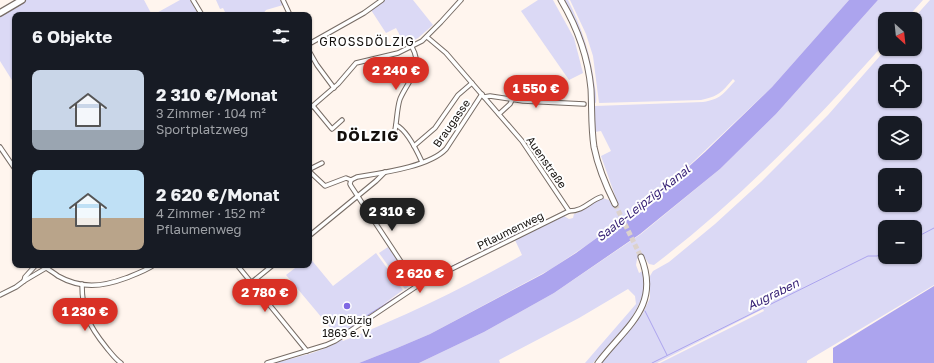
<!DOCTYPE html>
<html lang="de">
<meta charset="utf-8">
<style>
:root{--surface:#171b24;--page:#242831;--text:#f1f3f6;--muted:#9ea1a6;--accent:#d93025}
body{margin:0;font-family:"Golos Text",sans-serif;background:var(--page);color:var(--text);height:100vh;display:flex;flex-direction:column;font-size:15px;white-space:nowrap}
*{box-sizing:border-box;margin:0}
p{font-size:13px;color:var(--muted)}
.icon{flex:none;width:22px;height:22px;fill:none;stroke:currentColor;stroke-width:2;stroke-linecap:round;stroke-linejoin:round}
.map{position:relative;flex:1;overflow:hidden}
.sheet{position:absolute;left:12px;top:12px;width:300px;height:256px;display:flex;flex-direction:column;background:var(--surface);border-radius:8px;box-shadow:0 1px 3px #0004}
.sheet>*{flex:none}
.needle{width:26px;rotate:153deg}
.controls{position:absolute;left:878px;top:12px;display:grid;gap:8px}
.controls a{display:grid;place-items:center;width:44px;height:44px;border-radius:8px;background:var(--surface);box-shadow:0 1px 3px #0004;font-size:20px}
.price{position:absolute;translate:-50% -34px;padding:0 9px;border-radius:14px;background:var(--accent);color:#fff;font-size:13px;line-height:26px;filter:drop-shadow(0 1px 2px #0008)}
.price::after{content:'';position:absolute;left:50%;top:24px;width:12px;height:9px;margin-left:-6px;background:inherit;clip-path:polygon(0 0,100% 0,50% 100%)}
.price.on{background:#222;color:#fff}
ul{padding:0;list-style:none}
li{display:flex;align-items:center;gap:12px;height:100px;padding:0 20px}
li span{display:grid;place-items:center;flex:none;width:112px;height:80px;border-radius:8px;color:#555}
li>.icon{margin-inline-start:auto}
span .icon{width:48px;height:48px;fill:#fffc;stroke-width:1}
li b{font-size:17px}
h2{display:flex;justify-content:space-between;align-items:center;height:48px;padding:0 20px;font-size:17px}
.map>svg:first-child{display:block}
.green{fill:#dbd9f5;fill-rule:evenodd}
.water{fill:#aca4ee}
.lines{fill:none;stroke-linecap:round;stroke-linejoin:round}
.stream{stroke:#aca4ee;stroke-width:1}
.secondary-tunnel{stroke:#dcd2cc;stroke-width:5;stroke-dasharray:5 2.5;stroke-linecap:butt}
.street-casing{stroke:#776c65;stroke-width:5.5}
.secondary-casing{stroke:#776c65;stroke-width:7}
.primary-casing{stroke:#776c65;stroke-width:8}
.street{stroke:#fff;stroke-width:3.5}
.secondary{stroke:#fff;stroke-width:5}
.primary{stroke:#fff;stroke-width:5.5}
.poi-dot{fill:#7f68e3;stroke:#fff;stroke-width:1.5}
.labels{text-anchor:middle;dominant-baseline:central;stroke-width:4;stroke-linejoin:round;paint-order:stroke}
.street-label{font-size:11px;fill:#130f0c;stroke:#fff}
.poi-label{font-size:11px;fill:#130f0c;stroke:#fff}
.neighbourhood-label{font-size:12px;letter-spacing:1px;fill:#130f0c;stroke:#fff}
.water-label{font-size:12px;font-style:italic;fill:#382377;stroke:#fff}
.district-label{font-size:15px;font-weight:bold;letter-spacing:1px;fill:#130f0c;stroke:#fff}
</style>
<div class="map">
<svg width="934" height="363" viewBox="0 0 934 363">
<rect width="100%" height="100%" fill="#fff5ee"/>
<g class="green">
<polygon points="26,0 144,0 152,15 15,15 15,85 0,61 0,16"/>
<polygon points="180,0 190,0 199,15 153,15"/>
<polygon points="216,0 281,0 283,5 266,10 262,15 225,15 226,14 223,8 220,9"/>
<polygon points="384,0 413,0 433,25 418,38 405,45 396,28 386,33 371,10"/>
<polygon points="538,0 553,0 574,38 583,73 569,80 521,11"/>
<path d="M565 0H568C581 26 590 52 594 81 595 88 597 95 596 103L593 102C592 88 592 73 588 58 583 38 574 19 565 0Z"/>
<path d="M570 0H849L772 87 674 180 587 245 551 269 430 334 397 348 359 363H274C293 358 328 351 341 339L343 341C405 316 464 288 522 255L515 240 564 216 569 219 573 218 574 214 577 213 599 199 603 198 609 200 613 207 618 204 601 156 611 151 601 131 595 132 594 108 595 106 703 102C721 99 723 94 735 81L733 79C721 93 719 96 701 100L599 103 593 56 586 34Z"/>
<path d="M878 0H923L906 19H885V43C814 123 739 200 654 265L649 264 643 255 637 259 636 265 639 273 644 270V294L631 320 593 363H585L636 304 635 296 628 289 579 318 499 360 500 363H419L484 332 554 293 641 234 720 169 776 114Z"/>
<path d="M930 0H934V285L807 361V363H660L764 311 763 309 657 363H601L643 313 650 298V276L653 271 669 262 715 224 761 182 828 115 886 49H915V19H913ZM885 71H915V101H885ZM885 123H915V153H885ZM885 175H915V205H885ZM885 227H915V257H885Z"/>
<polygon points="388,247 413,283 405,289 379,253"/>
<polygon points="376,253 403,290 338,337 286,275 299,265 309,265 309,257 333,286"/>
</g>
<g class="water">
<polygon points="849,0 878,0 776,114 720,169 640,234 554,293 484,332 419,363 359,363 397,348 430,334 543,274 576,253 646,202 674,180 705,152 772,87"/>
<polygon points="934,286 934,363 833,363 833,348"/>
</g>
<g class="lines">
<g class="stream">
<polyline points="915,238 934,228"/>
<polyline points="506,239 547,220"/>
<polyline points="496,244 502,241"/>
<polyline points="484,250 493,246"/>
<polyline points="466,259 478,254"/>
<polyline points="446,269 459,263"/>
<polyline points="428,279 443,271"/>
<polyline points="645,311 667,355"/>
<polyline points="343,334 360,320 412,287"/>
<polyline points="330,341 337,338"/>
<polyline points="652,363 868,256 877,256 885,252"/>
</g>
<polyline class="secondary-tunnel" points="615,204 641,257"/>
<defs>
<g id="street">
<polyline points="193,0 202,15"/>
<polyline points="283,0 290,15"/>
<polyline points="427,37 446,53 522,141 569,211"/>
<polyline points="309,44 364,13 382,0"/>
<polyline points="309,51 317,65 334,88"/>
<polyline points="484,97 490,96 523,101 584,104"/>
<polyline points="313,106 332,129 342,120"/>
<polyline points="309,109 338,84 356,63 398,53 422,41 441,22 461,0"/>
<polyline points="499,114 510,104 512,100"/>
<path d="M396 125C407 130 417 151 422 162"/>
<path d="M384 137 393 133 395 130C397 120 397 108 400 99 408 80 424 69 412 47"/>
<polyline points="414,146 435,128 458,95 472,83"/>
<polyline points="0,147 15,169"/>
<polyline points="322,163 310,169 309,171 325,186 346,178 351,180"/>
<path d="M351 180 357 177C381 173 429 167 446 149L482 94"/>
<polyline points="351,180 350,184 351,186 417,286"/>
<polyline points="309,236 376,181 385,172"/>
<path d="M43 265C47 269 53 272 58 276 81 289 102 287 126 278 136 274 145 271 154 265"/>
<polyline points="237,265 307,351"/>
<polyline points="24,281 25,277 36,265"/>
<polyline points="251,283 273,265"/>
<path d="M82 284C82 312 89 326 106 347 111 353 115 359 121 363"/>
<polyline points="0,295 16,287 24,281 46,268"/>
<path d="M267 363 326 345 335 341 417 286 569 211C584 211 589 201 601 197"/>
</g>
<g id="secondary">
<path d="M561 0C577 27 588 57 591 89 592 108 591 128 594 147 598 167 606 186 615 204"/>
<path d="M598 363C625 327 661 307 641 257"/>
</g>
<polyline id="primary" points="0,13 22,0"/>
</defs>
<use href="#street" class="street-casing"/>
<use href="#secondary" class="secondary-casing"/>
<use href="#primary" class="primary-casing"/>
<use href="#street" class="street"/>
<use href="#secondary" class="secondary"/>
<use href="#primary" class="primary"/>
</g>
<circle class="poi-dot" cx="347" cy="306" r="4"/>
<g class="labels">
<g class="street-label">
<text transform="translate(451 123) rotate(-55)">Braugasse</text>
<text transform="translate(547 162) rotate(55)">Auenstraße</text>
<text transform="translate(510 230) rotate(-26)">Pflaumenweg</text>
</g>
<g class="poi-label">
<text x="347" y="319">SV Dölzig<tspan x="347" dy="13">1863 e. V.</tspan></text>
</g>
<g class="neighbourhood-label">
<text x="367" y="41">GROSSDÖLZIG</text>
</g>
<g class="water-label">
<text transform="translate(643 203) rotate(-38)">Saale-Leipzig-Kanal</text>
<text transform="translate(773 294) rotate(-26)">Augraben</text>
</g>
<g class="district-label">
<text x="368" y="135">DÖLZIG</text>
</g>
</g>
</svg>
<div class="controls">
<a><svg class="needle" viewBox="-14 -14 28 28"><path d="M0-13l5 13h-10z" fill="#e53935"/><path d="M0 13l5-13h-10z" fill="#9ea1a6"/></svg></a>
<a><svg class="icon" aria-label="locate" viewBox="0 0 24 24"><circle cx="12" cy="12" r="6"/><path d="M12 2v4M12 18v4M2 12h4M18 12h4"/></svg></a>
<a><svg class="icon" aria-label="layers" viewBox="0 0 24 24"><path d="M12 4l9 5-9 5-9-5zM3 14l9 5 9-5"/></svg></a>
<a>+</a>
<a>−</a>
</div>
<b class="price" style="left:396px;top:91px">2 240 €</b>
<b class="price" style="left:536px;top:109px">1 550 €</b>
<b class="price on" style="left:392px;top:232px">2 310 €</b>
<b class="price" style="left:420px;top:294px">2 620 €</b>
<b class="price" style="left:265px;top:313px">2 780 €</b>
<b class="price" style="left:85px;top:332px">1 230 €</b>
<section class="sheet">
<h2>6 Objekte<svg class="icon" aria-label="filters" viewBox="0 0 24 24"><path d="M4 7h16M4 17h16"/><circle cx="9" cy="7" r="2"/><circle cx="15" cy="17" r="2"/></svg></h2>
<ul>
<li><span style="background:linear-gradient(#c9d6e8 75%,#9aa5b1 0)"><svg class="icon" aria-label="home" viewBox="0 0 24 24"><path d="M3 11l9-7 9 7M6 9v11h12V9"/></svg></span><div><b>2 310 €/Monat</b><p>3 Zimmer · 104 m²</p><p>Sportplatzweg</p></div></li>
<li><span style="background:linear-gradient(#bfe0f5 60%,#b9a48a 0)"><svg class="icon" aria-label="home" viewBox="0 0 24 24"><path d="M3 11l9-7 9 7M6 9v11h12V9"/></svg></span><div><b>2 620 €/Monat</b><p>4 Zimmer · 152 m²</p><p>Pflaumenweg</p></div></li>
</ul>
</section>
</div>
